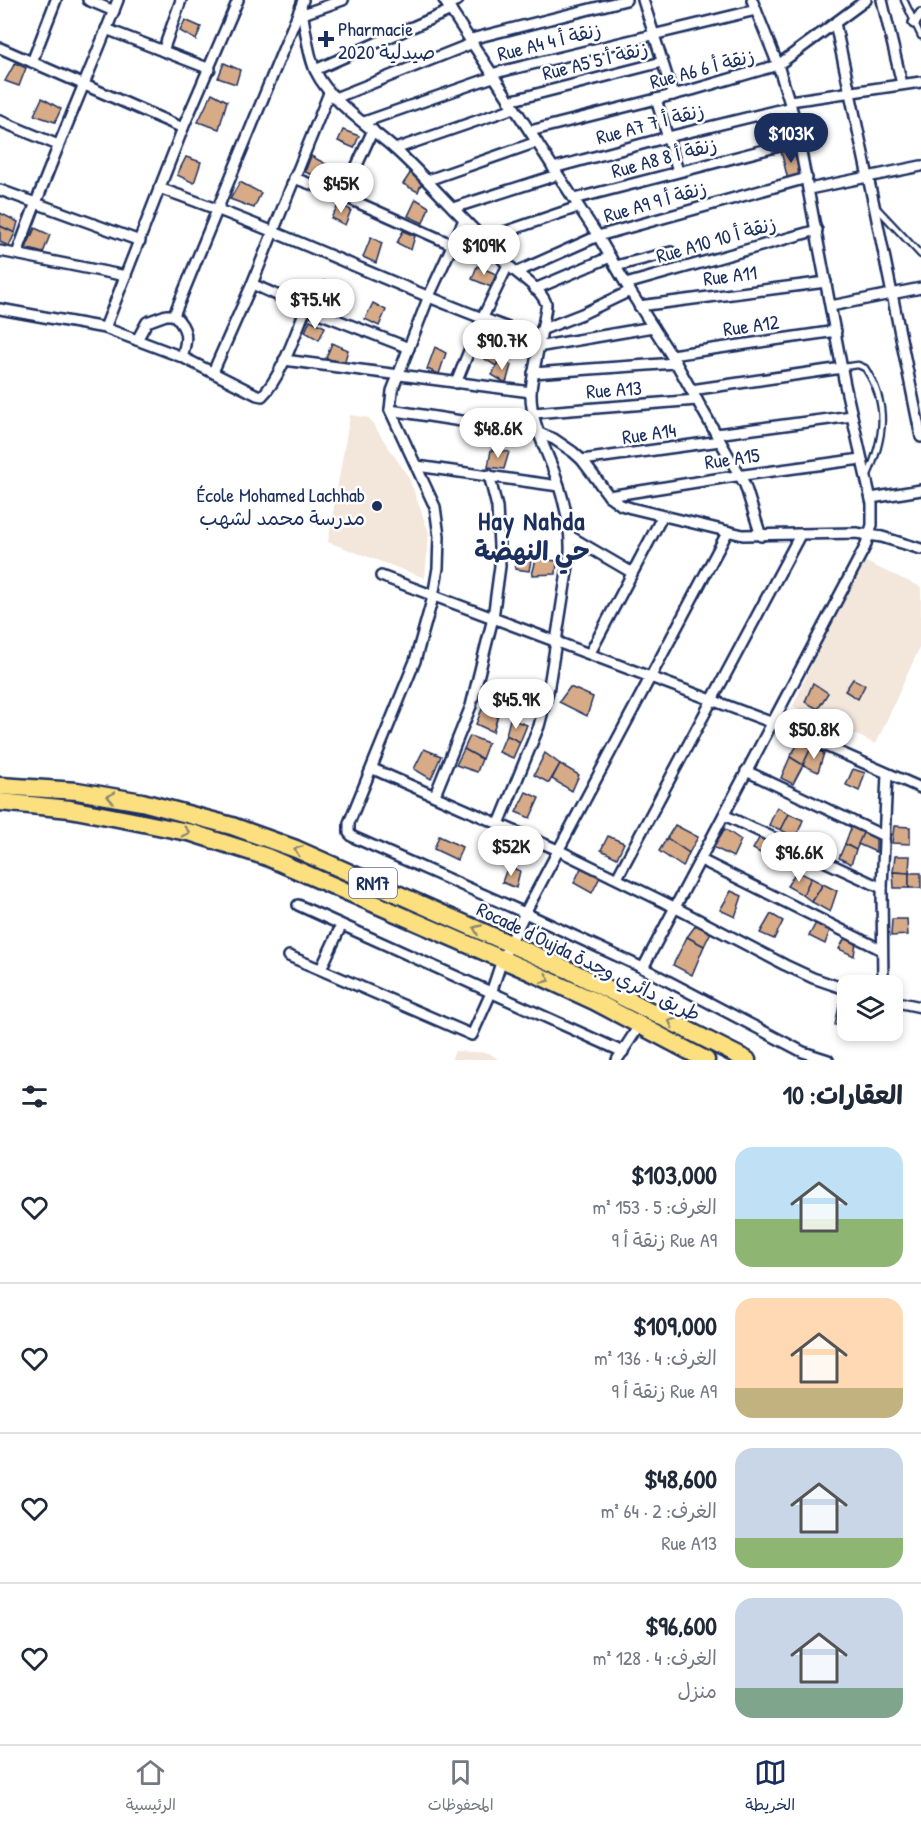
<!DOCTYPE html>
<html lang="ar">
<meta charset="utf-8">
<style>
:root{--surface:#fff;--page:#f6f6f7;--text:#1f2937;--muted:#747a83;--line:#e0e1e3;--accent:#1b2f5e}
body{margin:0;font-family:"Patrick Hand","Playpen Sans Arabic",sans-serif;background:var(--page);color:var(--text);direction:rtl;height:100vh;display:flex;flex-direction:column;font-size:22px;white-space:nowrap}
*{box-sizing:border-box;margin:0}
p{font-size:20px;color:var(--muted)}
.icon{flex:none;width:33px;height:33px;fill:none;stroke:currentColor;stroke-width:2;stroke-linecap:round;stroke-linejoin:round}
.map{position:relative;height:1060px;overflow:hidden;direction:ltr}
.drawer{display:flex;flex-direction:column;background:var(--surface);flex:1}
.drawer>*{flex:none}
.fabs{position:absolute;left:837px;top:975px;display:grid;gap:12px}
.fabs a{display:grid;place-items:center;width:66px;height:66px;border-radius:12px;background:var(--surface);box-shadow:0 3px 9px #0003;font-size:30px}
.price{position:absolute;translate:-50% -51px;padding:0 14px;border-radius:21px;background:#fff;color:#222;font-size:20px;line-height:39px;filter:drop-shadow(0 2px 3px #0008)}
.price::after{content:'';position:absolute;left:50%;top:36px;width:18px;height:14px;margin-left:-9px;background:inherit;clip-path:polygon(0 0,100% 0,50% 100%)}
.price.active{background:var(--accent);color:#fff}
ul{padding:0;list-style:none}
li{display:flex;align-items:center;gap:18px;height:150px;padding:0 18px}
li+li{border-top:2px solid var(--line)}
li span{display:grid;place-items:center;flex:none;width:168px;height:120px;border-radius:18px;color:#555}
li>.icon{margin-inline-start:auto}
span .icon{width:72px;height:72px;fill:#fffc;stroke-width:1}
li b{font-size:26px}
h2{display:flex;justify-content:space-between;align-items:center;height:72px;padding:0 18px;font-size:26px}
.dock{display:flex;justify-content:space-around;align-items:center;height:84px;border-top:2px solid var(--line);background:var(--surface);font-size:16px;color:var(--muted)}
.dock a{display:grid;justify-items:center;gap:3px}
.dock .active{color:var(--accent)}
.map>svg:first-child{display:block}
.built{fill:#f3e6db}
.building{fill:#d7ab88;stroke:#1b2f5e;stroke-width:1.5}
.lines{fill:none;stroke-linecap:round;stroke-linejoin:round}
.service-casing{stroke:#1b2f5e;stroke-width:9}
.minor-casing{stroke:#1b2f5e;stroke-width:14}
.trunk-casing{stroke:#1b2f5e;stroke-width:21}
.service{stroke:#fff;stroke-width:4.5}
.minor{stroke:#fff;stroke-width:9}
.trunk{stroke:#fce080;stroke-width:16}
.oneway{stroke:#8c886f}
.poi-dot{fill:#1b2f5e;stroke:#fff;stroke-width:2}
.labels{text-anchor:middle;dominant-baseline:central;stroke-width:5;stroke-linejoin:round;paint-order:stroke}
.shield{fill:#fff;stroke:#5f6d8e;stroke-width:1.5}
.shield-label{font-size:18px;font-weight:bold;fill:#1b2f5e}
.poi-label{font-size:20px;fill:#1b2f5e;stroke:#fff;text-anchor:start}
.street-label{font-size:20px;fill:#1b2f5e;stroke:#fff}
.district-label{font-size:26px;font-weight:bold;letter-spacing:1.5px;fill:#1b2f5e;stroke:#fff}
</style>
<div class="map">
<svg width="921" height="1060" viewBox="0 0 921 1060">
<rect width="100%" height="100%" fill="#fff"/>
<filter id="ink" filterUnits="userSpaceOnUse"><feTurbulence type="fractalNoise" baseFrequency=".0167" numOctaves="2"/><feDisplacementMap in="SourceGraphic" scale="12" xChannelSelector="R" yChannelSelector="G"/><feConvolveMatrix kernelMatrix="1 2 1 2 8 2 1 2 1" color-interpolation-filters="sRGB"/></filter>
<g filter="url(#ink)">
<g class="built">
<polygon points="350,415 369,418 409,478 429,533 425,578 328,542"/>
<polygon points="859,559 921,587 921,644 876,744 793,706"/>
<polygon points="455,1051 489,1053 499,1060 451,1060"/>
</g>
<g class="building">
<polygon points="185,20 201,27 196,40 180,31"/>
<polygon points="15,63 26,68 19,86 5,81"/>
<polygon points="224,63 240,70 236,84 218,78"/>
<polygon points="212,93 227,101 219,129 198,122"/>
<polygon points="42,98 61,109 55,122 34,115"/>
<polygon points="343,130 359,136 354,148 338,141"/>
<polygon points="793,148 801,177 788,180 781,151"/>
<polygon points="311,156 328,165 322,178 305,172"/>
<polygon points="186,157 201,162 194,183 177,175"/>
<polygon points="411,172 422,182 418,192 403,184"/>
<polygon points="240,182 261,193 254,208 230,199"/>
<polygon points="416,199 429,207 423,223 408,216"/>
<polygon points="339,204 351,210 345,225 331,218"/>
<polygon points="0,213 18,222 15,233 0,226"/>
<polygon points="0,226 15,233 9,246 0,242"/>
<polygon points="35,228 50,235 43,253 26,248"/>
<polygon points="403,231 415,236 411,250 397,243"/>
<polygon points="371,237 382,243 376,263 363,257"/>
<polygon points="477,266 496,274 491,287 472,279"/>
<polygon points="324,281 334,286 328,305 316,300"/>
<polygon points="373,303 386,310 379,326 365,319"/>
<polygon points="310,320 325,327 319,340 305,332"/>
<polygon points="332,343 348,350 344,364 326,358"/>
<polygon points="482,343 502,353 496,366 480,356"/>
<polygon points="435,347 446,353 439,374 427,369"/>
<polygon points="500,358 511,365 506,383 492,375"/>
<polygon points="491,450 509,452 504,469 488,467"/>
<polygon points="517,553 532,555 529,571 515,569"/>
<polygon points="536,559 557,561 556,574 532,575"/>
<polygon points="853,679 865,685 858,699 845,691"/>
<polygon points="813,683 828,693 818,709 805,702"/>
<polygon points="570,687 593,697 587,716 559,702"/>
<polygon points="482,709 498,715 493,732 476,724"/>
<polygon points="510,719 527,725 520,742 506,735"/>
<polygon points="506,735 520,742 513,758 499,752"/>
<polygon points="470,736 488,743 482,759 464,749"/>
<polygon points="799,742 811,748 803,765 790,757"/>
<polygon points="811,748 824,753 818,772 803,765"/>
<polygon points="424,749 441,756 431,779 414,769"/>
<polygon points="464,749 482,759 477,772 456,765"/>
<polygon points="545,753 560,764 549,783 534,775"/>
<polygon points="790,757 803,765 793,784 781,778"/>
<polygon points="560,764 579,775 572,791 552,779"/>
<polygon points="853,769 865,773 859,791 846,785"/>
<polygon points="526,792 539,798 530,818 516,812"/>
<polygon points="777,807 789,814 781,830 769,825"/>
<polygon points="789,814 803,820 796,838 781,830"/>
<polygon points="675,825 698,837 689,853 667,838"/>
<polygon points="852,825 864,831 856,850 845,844"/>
<polygon points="894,826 910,827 910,844 892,843"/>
<polygon points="725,829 741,840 733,857 713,847"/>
<polygon points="493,831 503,836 499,850 486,845"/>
<polygon points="864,831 876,836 876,852 858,844"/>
<polygon points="761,835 775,844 769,858 753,849"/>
<polygon points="439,836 462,847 457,860 434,849"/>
<polygon points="608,836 624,843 617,858 601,850"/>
<polygon points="667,838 689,853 683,867 659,851"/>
<polygon points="518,843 530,849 524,864 512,859"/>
<polygon points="845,844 856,850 851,864 839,858"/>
<polygon points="895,856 910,856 909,873 893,872"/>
<polygon points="583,864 602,873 592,893 574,883"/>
<polygon points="508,866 520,871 516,888 502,882"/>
<polygon points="797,871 811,878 803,895 787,886"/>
<polygon points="893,872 909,873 909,888 894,888"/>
<rect x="909" y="873" width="12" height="15"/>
<polygon points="811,878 823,884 812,902 803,895"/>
<polygon points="823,884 837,891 830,912 812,902"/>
<polygon points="731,891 742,896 735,917 720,910"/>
<polygon points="771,914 783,921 774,939 760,933"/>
<polygon points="892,919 907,919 908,935 891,936"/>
<polygon points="699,921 712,930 704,946 687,937"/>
<polygon points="817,921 830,930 825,944 809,936"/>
<polygon points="846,936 856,942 854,956 839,949"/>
<polygon points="687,937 704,946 692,975 673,965"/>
<polygon points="840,1001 848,1003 848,1028 835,1025"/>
</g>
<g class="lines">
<defs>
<g id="service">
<polyline points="904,0 921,36"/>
<polyline points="876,207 921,255"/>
<path d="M843 367 858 365 865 368C890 405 884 439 867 477"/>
</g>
<g id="minor">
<polyline points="88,0 114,11"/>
<path d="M303 0 301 6C305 25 308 57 316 72 331 103 371 127 397 151 418 170 437 192 457 212 473 229 489 244 504 261 517 275 538 285 546 303 548 308 531 377 531 392 530 425 550 455 559 486 566 508 571 531 570 553L548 692 539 726 499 824"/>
<polyline points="444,0 598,236 630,291 676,363 745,485 761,536"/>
<polyline points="643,0 673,95"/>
<polyline points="882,0 902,84"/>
<polyline points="447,4 458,0"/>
<polyline points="303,14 343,0"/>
<polyline points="835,23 874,205 921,437"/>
<polyline points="914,23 921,14"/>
<polyline points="106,29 210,69"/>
<polyline points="471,39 626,0"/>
<polyline points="0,48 183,128"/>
<polyline points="163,51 181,0"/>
<polyline points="32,62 56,0"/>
<polyline points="315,70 451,10"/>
<polyline points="491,74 756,10"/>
<polyline points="335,98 473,43"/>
<polyline points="656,99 678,171"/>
<polyline points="509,101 662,62"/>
<polyline points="790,101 921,82"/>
<polyline points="0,121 58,145"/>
<polyline points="364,122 493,77"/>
<polyline points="530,131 692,90 778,65 866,0"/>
<polyline points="395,149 514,108"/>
<polyline points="553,168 668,137 791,107"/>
<polyline points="294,178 343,196 451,244"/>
<polyline points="428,180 537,142"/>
<path d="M159 188C288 233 410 294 539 339"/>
<polyline points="809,189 921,166"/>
<polyline points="0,190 140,241"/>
<polyline points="343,196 373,130"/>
<polyline points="574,199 799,141"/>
<polyline points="453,208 557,175"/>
<polyline points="464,220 429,296 392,391 390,410 435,507 439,536 438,568 433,597 415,661 349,823 349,833 353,837 525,913 643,968 803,1052 828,1060"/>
<polyline points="484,239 578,207"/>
<polyline points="0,251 126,276"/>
<path d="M17 254C47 168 85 85 118 0"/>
<polyline points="616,266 671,252"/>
<polyline points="517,272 598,236 807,178"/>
<polyline points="252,284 306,308 409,348"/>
<polyline points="626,284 817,230"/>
<polyline points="535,289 610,257"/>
<polyline points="639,306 826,282"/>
<polyline points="831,306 921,288"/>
<path d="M0 309 105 328 182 357 257 395 262 396C281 378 296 332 306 308"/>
<polyline points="174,315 301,6"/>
<polyline points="105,328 183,128 238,0"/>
<polyline points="541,330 582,314 630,291"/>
<path d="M137 340 147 322 166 315H174C188 329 188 338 182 357"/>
<polyline points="537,347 653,327"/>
<polyline points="671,355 836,331"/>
<polyline points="284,360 531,392"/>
<polyline points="213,372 252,284 329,93"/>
<polyline points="533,373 676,363"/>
<polyline points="456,383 482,319 508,265"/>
<polyline points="691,390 842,368"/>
<polyline points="390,410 539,433 554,439 573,452 582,460 609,496 621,505 631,508 743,535 856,533 882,537 921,549"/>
<polyline points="533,413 697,400"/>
<polyline points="716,434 852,416"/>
<polyline points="582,460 720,441"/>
<polyline points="417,466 559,486"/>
<polyline points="609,496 722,478 861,459"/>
<polyline points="871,498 921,490"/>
<polyline points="571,537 631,572"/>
<polyline points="381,576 773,723 921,788"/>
<polyline points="590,653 662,517"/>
<polyline points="373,769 558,850 676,908 785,965 813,978 848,990"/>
<polyline points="746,771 884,836"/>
<polyline points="435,795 471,706 493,618 500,566 497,507 489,475"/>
<polyline points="724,815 882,888"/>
<polyline points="701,860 882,950"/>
<polyline points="617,878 800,535"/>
<polyline points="298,905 623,1052"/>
<polyline points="289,956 472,1035 491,993 502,960 525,913 727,533"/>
<polyline points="643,968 865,547 872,525 872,504 845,385 795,120 778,65 752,0"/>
<polyline points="321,969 341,926"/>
<polyline points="883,986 882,888 887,774"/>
<polyline points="892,1001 921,1007"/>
<polyline points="617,1060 639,1026"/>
</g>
<g id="trunk">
<polyline points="0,786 77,791 142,802 232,826 296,849 571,971 747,1060"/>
<polyline points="0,802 70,809 128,820 192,833 267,857 529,971 594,1001 706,1060"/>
</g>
</defs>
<use href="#service" class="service-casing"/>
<use href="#minor" class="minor-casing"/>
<use href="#trunk" class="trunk-casing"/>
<use href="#service" class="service"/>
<use href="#minor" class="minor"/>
<use href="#trunk" class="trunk"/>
</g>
<defs><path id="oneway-chevron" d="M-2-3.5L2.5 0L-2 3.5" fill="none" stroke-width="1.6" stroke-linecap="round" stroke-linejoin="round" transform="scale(1.5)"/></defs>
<g class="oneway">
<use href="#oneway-chevron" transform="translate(111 797) rotate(-170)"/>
<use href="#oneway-chevron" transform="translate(186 832) rotate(13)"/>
<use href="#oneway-chevron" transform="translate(298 850) rotate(-157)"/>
<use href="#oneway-chevron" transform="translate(477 929) rotate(-157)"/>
<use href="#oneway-chevron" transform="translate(546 979) rotate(25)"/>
<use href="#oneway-chevron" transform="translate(672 1022) rotate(-153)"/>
</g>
</g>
<g class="poi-dot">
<path d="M323 30h6v6h6v6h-6v6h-6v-6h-6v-6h6z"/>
<circle cx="377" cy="506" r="6"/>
</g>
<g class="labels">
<rect class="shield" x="349" y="868" width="48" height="30" rx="4.5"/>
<g class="shield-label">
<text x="373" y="883">RN17</text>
</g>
<g class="poi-label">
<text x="338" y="28">Pharmacie<tspan x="338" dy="23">2020 صيدلية</tspan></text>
<text x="365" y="494" text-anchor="end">École Mohamed Lachhab<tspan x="365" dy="23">مدرسة محمد لشهب</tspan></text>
</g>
<g class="street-label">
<text transform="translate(549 41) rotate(-14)">Rue A4 زنقة أ 4</text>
<text transform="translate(595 60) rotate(-14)">Rue A5 زنقة أ 5</text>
<text transform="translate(702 68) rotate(-15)">Rue A6 زنقة أ 6</text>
<text transform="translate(650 123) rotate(-15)">Rue A7 زنقة أ 7</text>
<text transform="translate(664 157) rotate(-15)">Rue A8 زنقة أ 8</text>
<text transform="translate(655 201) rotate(-16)">Rue A9 زنقة أ 9</text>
<text transform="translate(716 239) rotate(-16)">Rue A10 زنقة أ 10</text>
<text transform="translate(730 275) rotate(-7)">Rue A11</text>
<text transform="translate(751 325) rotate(-8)">Rue A12</text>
<text transform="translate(614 389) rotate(-4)">Rue A13</text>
<text transform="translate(649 433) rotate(-8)">Rue A14</text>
<text transform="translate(732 458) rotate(-8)">Rue A15</text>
<text transform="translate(589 961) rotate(26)">Rocade d'Oujda طريق دائري وجدة</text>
</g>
<g class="district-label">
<text x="532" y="520">Hay Nahda<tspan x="532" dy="30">حي النهضة</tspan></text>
</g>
</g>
</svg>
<div class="fabs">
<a><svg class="icon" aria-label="layers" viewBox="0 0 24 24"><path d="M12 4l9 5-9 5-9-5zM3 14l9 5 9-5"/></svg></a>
</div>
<b class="price active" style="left:791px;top:164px">$103K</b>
<b class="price" style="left:341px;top:214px">$45K</b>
<b class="price" style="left:484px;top:276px">$109K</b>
<b class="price" style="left:315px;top:330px">$75.4K</b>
<b class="price" style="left:502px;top:371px">$90.7K</b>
<b class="price" style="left:498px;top:459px">$48.6K</b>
<b class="price" style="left:516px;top:730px">$45.9K</b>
<b class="price" style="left:814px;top:760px">$50.8K</b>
<b class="price" style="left:511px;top:877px">$52K</b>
<b class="price" style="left:799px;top:883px">$96.6K</b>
</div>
<section class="drawer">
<h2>العقارات: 10<svg class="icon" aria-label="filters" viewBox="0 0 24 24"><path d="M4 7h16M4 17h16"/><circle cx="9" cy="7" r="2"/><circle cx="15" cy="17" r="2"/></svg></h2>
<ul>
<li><span style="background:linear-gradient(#bfe0f5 60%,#8fb573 0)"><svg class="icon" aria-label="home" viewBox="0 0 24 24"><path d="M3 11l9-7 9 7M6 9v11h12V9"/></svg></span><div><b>$103,000</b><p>الغرف: 5 · 153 m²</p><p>Rue A9 زنقة أ 9</p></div><svg class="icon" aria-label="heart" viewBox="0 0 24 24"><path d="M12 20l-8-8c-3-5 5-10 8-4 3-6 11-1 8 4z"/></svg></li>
<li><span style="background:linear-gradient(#ffd9b3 75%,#c2b280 0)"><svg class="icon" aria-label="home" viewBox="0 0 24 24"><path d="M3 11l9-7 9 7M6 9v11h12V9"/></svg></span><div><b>$109,000</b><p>الغرف: 4 · 136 m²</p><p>Rue A9 زنقة أ 9</p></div><svg class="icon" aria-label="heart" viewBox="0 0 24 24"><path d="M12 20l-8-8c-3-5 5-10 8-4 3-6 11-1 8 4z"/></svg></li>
<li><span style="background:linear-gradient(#c9d6e8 75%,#8fb573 0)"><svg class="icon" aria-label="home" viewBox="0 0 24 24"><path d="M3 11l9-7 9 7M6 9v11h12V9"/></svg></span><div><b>$48,600</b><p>الغرف: 2 · 64 m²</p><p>Rue A13</p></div><svg class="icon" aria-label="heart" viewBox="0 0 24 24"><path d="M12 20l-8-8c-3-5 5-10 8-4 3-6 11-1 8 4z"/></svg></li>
<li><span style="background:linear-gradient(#c9d6e8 75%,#7fa58c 0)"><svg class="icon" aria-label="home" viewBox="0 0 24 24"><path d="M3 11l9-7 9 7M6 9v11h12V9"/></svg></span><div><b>$96,600</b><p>الغرف: 4 · 128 m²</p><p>منزل</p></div><svg class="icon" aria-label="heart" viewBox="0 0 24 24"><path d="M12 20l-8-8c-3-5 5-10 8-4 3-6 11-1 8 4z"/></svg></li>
</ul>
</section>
<nav class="dock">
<a class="active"><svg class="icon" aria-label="map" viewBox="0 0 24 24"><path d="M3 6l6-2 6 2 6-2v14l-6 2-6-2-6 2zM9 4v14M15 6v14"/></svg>الخريطة</a>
<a><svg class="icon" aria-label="saved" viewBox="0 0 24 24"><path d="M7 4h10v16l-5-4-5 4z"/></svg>المحفوظات</a>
<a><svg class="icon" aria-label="home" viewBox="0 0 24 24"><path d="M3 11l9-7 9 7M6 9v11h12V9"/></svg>الرئيسية</a>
</nav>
